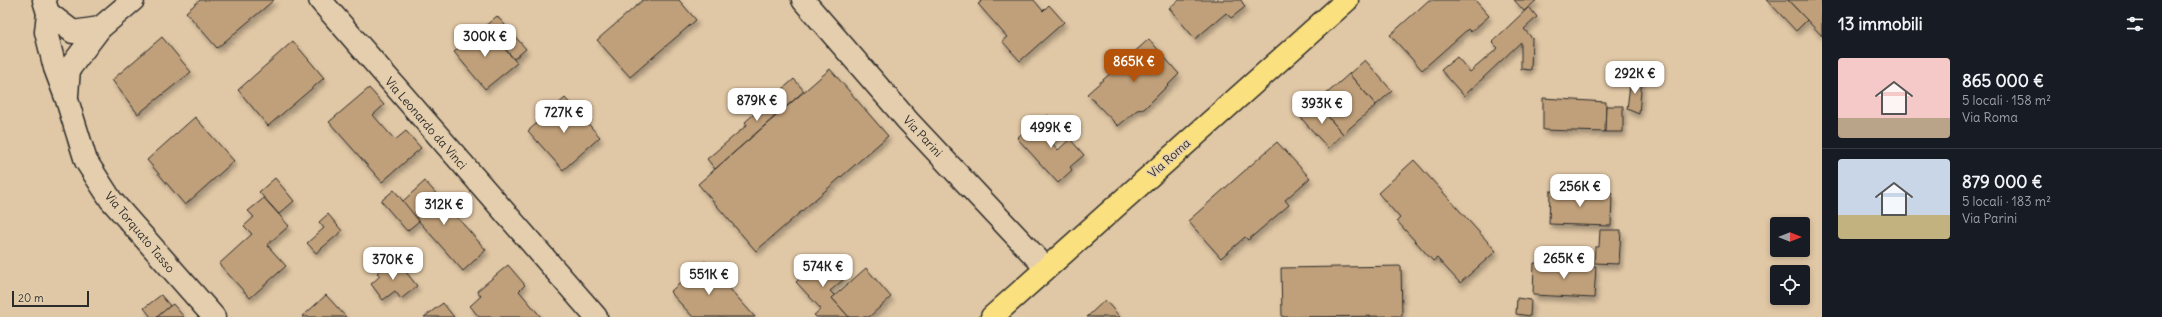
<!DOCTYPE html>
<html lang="it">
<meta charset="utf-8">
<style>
:root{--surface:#171b24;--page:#242831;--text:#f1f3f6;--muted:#9ea1a6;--line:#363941;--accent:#b45309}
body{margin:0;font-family:Delius,sans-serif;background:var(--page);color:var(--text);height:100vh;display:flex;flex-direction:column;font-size:15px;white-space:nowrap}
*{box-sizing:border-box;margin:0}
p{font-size:13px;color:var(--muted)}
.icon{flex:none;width:22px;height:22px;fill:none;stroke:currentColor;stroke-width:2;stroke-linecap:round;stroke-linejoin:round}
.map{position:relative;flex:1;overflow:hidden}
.panel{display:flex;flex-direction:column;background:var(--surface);width:340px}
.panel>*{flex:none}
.needle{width:26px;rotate:90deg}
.buttons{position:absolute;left:1770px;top:217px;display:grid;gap:8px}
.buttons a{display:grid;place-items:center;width:40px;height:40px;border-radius:4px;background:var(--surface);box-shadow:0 2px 6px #0003;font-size:20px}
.scale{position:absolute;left:12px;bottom:10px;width:77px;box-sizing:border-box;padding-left:4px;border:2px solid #2b2b2b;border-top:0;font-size:11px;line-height:14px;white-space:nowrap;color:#2b2b2b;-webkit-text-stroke:3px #e4cead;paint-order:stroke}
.price{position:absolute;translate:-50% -34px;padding:0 9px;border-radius:8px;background:#fff;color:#222;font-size:13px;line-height:26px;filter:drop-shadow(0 1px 2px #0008)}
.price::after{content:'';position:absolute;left:50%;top:24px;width:12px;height:9px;margin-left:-6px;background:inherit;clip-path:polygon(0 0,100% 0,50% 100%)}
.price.on{background:var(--accent);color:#fff}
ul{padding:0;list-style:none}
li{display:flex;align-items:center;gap:12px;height:100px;padding:0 16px}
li+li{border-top:1px solid var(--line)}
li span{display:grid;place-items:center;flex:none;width:112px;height:80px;border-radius:4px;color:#555}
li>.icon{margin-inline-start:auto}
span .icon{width:48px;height:48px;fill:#fffc;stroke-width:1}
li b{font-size:17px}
h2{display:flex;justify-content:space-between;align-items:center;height:48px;padding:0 16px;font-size:17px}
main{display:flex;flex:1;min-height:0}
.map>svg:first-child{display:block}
.building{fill:#c0a07a;stroke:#2b2b2b;filter:url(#shadow)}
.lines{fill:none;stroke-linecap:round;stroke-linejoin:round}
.minor-casing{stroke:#2b2b2b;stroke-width:25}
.major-casing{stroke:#2b2b2b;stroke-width:25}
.minor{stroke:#e4cead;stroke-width:22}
.major{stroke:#fbe080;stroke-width:22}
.labels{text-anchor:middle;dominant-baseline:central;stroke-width:3;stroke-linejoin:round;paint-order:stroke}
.street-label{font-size:12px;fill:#2b2b2b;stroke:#e4cead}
</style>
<main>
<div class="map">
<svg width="1822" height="317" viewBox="0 0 1822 317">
<defs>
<filter id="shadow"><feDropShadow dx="2.5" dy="4.5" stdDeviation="2" flood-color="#0004"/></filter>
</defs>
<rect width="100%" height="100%" fill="#e0c7a5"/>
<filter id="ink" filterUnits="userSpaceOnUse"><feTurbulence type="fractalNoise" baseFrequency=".025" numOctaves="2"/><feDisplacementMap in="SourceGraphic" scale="8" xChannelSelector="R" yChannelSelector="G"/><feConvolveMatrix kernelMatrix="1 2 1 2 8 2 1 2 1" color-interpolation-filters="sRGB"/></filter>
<g filter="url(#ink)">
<g class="building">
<polygon points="200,0 274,0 217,48 186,12"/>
<polygon points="643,0 679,0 696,20 630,77 597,40"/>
<polygon points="979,0 1034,0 1043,11 1049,5 1064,22 1020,61 1002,41 1007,37 978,4 981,2"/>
<polygon points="1179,0 1241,0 1245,7 1231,18 1226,13 1195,39 1169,8"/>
<polygon points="1429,0 1475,0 1489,16 1471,32 1468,29 1422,70 1390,35"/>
<polygon points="1514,0 1537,0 1524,11"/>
<polygon points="1767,0 1788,0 1807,20 1796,31"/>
<polygon points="1788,0 1822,0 1822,36 1807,20"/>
<polygon points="1529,7 1537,17 1524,29 1532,38 1531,70 1521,69 1521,42 1464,96 1441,70 1457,57 1470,72 1498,48 1492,42"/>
<polygon points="497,16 526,49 514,59 485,26"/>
<polygon points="485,26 517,63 485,89 454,52"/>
<polygon points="162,37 191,72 138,114 112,80"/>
<polygon points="1149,39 1179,74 1144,109 1137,110 1118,126 1087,94"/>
<polygon points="293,41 324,78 268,126 238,90"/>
<polygon points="1365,60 1392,91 1376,105 1349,74"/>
<polygon points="830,69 888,136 756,251 698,184"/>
<polygon points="1349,74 1376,105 1343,134 1316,103"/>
<polygon points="1631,77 1642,78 1639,114 1627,109"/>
<polygon points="794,79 804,91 715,169 707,159 747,125 745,122"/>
<polygon points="369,88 384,105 373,115 395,140 406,131 421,148 382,182 329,122"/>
<polygon points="565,98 600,137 563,170 528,131"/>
<polygon points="1543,98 1606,102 1605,132 1543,130"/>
<polygon points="1316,103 1343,134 1328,148 1300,117"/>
<polygon points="1606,106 1623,106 1623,132 1605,132"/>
<polygon points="1048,115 1063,131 1051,142 1058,150 1070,139 1084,155 1070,167 1072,170 1058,183 1017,138 1030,126 1033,129"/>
<polygon points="195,117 234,161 185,205 147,160"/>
<polygon points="1277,142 1310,178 1285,200 1289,205 1248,240 1245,237 1221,258 1188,221"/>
<polygon points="1414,160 1496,251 1460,283 1437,258 1433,261 1397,221 1400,218 1378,193"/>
<polygon points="275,178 294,201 279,214 259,192"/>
<polygon points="425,181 486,250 463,271 402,202"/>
<polygon points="394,190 419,221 407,231 381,201"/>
<polygon points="1550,191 1612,193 1611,226 1549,224"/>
<polygon points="264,198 289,226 267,245 286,266 250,298 219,264 252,234 244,226 254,217 248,211"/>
<polygon points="328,214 342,231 316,253 307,243 324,228 319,222"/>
<polygon points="1600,230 1621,230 1619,264 1594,263 1595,247 1599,247"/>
<polygon points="824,256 844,279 830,291 835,296 832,298 849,317 816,317 814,315 821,309 796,282"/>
<polygon points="395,258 417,286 401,299 395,291 383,300 371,284 380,276 377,273"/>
<polygon points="705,261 755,317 693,317 670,292"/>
<polygon points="1534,263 1596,266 1594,298 1533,295"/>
<polygon points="508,265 525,285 519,291 541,317 479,317 470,306 481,296 477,291"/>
<polygon points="1401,266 1402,316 1282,317 1281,268"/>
<polygon points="866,268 891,297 869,317 849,317 832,298"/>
<polygon points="161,295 170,306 157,317 151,317 144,308"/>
<polygon points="326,295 346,317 302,317"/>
<polygon points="1517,298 1531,300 1530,316 1516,314"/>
<polygon points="1105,300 1120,317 1087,317"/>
<polygon points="443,303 454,317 424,317"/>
<polygon points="173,304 184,317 157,317 170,306"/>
</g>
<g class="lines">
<defs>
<g id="minor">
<polyline points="44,0 48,13 46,32 55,68 67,100 86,161 111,200 214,317"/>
<polyline points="320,0 596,317"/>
<polyline points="803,0 908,121 1046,268"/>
<polyline points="48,13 73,32 100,28"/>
<polyline points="67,95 69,69 100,28 133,0"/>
</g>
<polyline id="major" points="992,317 1347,0"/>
</defs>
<use href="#minor" class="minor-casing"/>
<use href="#major" class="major-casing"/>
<use href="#minor" class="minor"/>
<use href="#major" class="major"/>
</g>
</g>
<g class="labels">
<g class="street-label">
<text transform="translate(426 123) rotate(49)">Via Leonardo da Vinci</text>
<text transform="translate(923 136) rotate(47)">Via Parini</text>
<text transform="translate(1169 158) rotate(-42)">Via Roma</text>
<text transform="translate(140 232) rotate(50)">Via Torquato Tasso</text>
</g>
</g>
</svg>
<div class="buttons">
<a><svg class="needle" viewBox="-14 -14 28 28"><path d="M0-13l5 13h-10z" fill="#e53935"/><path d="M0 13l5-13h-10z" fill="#9ea1a6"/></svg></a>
<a><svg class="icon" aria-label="locate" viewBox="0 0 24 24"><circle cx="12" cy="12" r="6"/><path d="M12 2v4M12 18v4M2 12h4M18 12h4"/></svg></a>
</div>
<div class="scale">20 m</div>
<b class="price" style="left:485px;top:58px">300K €</b>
<b class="price on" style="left:1134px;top:83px">865K €</b>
<b class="price" style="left:1635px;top:95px">292K €</b>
<b class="price" style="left:757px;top:122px">879K €</b>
<b class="price" style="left:1322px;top:125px">393K €</b>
<b class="price" style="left:564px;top:134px">727K €</b>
<b class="price" style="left:1051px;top:149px">499K €</b>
<b class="price" style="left:1580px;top:208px">256K €</b>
<b class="price" style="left:444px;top:226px">312K €</b>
<b class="price" style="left:1564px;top:280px">265K €</b>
<b class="price" style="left:393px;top:281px">370K €</b>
<b class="price" style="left:823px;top:288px">574K €</b>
<b class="price" style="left:709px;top:296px">551K €</b>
</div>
<section class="panel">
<h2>13 immobili<svg class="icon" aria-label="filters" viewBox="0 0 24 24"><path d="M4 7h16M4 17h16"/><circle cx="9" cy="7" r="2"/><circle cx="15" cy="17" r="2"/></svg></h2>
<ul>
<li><span style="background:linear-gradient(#f6c9c9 75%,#b9a48a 0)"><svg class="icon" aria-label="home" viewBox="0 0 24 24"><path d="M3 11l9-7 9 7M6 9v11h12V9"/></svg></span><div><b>865 000 €</b><p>5 locali · 158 m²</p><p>Via Roma</p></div></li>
<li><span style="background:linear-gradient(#c9d6e8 70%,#c2b280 0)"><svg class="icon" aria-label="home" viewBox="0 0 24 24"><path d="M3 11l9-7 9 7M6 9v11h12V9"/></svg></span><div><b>879 000 €</b><p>5 locali · 183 m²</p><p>Via Parini</p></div></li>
</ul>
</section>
</main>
